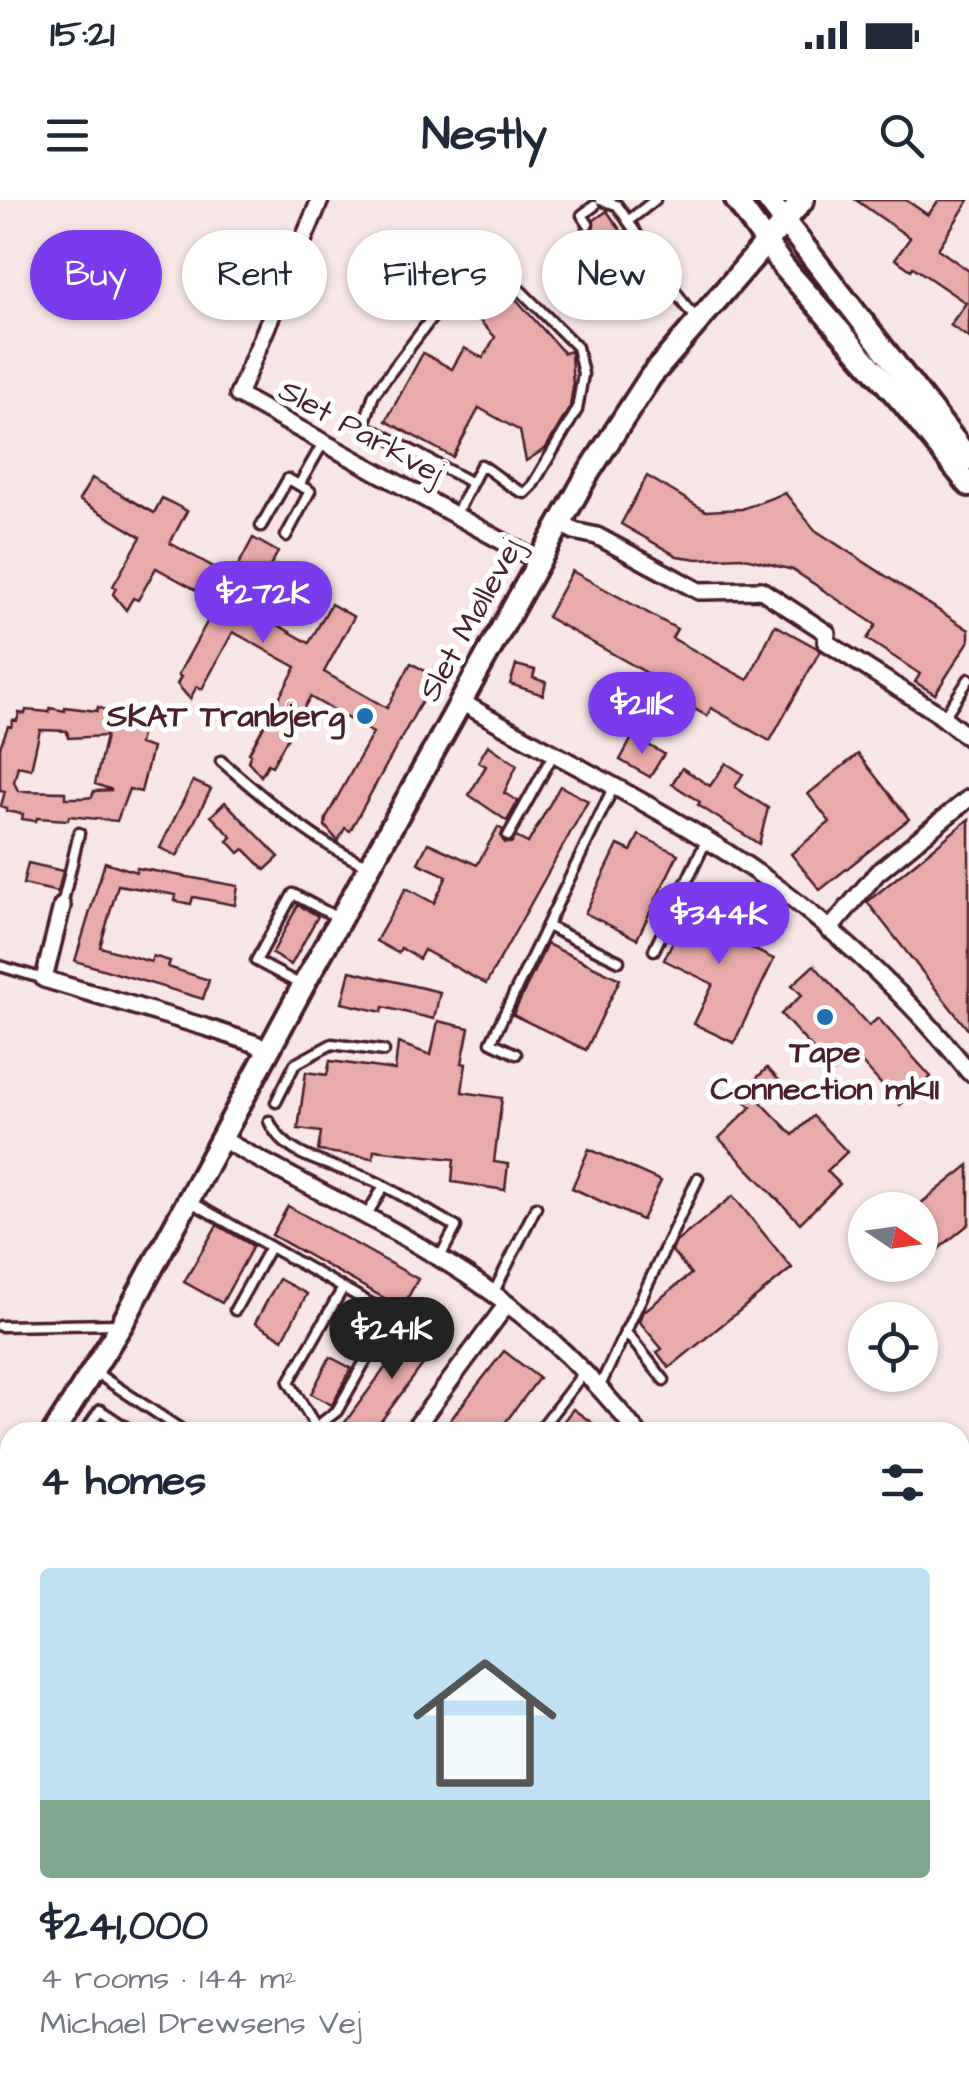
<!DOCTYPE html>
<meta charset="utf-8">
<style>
:root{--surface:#fff;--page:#f2f2f3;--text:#1f2937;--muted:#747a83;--line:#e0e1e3;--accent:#7c3aed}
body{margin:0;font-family:"Architects Daughter",sans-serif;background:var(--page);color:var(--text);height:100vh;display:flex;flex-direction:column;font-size:38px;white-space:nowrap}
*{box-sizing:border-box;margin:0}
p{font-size:32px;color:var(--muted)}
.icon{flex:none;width:55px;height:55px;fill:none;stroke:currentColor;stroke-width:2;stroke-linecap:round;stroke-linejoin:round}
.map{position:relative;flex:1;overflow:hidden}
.side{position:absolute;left:0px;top:1222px;width:970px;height:672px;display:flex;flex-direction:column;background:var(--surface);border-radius:30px 30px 0 0;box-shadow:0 2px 8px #0004}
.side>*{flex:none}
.banner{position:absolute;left:30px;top:30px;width:910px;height:90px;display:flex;gap:20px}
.needle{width:65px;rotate:103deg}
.fabs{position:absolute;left:848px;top:992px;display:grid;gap:20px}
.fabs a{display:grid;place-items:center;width:90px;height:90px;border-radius:50%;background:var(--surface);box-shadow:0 2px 8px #0004;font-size:50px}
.price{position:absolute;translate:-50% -85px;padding:0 22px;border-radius:35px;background:var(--accent);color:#fff;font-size:32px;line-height:65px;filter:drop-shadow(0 2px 5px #0008)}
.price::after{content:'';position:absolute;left:50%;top:60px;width:30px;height:22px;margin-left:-15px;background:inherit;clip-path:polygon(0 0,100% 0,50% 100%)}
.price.current{background:#222;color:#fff}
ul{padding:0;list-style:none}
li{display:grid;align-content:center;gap:20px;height:530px;padding:0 40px}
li+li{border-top:2px solid var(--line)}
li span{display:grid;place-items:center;height:310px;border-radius:10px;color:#555}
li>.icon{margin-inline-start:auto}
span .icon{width:180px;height:180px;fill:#fffc;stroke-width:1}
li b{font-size:42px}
h2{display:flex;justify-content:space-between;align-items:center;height:120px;padding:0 40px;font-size:42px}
.pill{padding:0 35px;border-radius:45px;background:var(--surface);box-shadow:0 2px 8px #0004;font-size:35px;line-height:90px}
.pill.current{background:var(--accent);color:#fff}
.status{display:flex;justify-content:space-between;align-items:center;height:70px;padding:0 50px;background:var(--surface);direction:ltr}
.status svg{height:28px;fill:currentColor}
header{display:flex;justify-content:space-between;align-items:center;height:130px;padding:0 40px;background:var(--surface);font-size:45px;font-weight:700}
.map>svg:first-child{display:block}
.green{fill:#b4e4a3;stroke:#7f8267;stroke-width:2.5}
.building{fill:#e7acaa;stroke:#4a1f2b;stroke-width:2.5;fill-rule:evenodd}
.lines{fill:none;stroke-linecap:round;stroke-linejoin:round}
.lane-casing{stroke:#4a1f2b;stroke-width:15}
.street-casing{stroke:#4a1f2b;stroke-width:22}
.secondary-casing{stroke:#4a1f2b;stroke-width:28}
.lane{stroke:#fff;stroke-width:8}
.street{stroke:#fff;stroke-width:15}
.secondary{stroke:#fff;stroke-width:20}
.poi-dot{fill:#1f6fb2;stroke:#fff;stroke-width:4}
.labels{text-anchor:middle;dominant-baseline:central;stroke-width:10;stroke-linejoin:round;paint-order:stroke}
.street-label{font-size:32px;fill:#4a1f2b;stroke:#fff}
.poi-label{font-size:32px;font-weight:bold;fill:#4a1f2b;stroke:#fff;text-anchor:end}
</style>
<div class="status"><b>15:21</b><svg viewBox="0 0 49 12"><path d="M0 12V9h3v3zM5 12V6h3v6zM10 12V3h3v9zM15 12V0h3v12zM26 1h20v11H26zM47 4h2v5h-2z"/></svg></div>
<header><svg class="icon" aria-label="menu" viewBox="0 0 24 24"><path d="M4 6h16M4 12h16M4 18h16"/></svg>Nestly<svg class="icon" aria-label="search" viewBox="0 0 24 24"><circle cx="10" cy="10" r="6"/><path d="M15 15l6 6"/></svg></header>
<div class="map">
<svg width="969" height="1894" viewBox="0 0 969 1894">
<rect width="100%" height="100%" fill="#f8e6e6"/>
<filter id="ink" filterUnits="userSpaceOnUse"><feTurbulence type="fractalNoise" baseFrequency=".01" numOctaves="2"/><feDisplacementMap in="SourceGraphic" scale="20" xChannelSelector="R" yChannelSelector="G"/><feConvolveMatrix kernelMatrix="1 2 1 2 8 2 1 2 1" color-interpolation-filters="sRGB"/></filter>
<g filter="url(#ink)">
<g class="green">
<polygon points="0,1670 10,1674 10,1885 229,1885 212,1894 0,1894"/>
<polygon points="595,1885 684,1885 691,1894 594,1894"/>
</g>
<g class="building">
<polygon points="856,0 906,0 928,15 939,0 969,0 938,49 969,71 969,138 950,125 966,103 913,67 911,70 895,59 910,38"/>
<polygon points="607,11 623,34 613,32 611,43 601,41 597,50 582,29 593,30 594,20"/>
<polygon points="507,89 564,153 570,151 571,154 573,187 570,207 546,248 526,261 520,231 479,208 453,257 386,221 423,153 452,169 464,148 483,158 495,137 477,118"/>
<polygon points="647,276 706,311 742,309 785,293 815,330 969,430 969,441 935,494 915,482 920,474 867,439 876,425 793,370 741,357 698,359 677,356 621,324"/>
<polygon points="92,278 154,313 162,298 187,311 170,343 232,377 253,338 278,352 247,407 309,443 331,404 354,417 324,472 387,508 411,463 435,477 350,631 345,628 338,641 325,626 326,618 373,533 310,497 272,566 268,564 261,576 248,561 251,554 249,553 296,467 233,432 202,489 197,486 190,499 177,484 181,477 178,475 218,402 156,368 138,400 133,398 126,410 113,394 116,388 113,386 141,337 79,300"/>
<polygon points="572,371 677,429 672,438 748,480 775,425 817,448 820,451 770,541 711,508 707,516 661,490 651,482 654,477 547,417"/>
<polygon points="516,465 535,470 533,478 546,482 543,495 510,484"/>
<polygon points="603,490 629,495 625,517 599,512"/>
<path d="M65 507 97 511 98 507 143 526 139 544 152 548 141 592 129 589 117 621 69 616 68 620 37 618 36 621 22 619 23 614 6 611 7 608 1 606 5 591 0 590V547L8 526 11 527 13 520 17 521 19 513 25 514 26 510 49 512 50 508 65 511ZM40 530 67 531 68 538 106 536 95 584 112 590 94 591 92 597 84 598H65V592L18 591 14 582 18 566 31 569Z"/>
<polygon points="633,536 664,554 650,577 620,560"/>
<polygon points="488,545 517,565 504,593 518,601 507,621 469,595 486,566 478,562"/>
<polygon points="858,554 909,619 820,690 791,654 830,622 808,594"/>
<polygon points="726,563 743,574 735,587 768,608 759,644 698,605 700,602 672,584 682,568 710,586"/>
<polygon points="193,581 211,589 177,656 160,648"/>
<polygon points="560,586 588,601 486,784 424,750 419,759 401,748 398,753 376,741 406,688 434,703 447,676 418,663 428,643 477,665 498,627 503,630 501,637 505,643 511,643 516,637 528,643"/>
<polygon points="225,602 279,657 265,670 244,649 239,653 228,641 232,637 211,616"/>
<polygon points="969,619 969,831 867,702"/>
<polygon points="639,635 678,654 637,739 585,713 618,645 631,651"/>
<polygon points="105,662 136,672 137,668 238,686 235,705 193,697 191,704 175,701 176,695 118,685 100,747 151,762 153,756 170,761 168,767 209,780 203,799 75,761"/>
<polygon points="28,663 63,671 58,692 23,684"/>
<polygon points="688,696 738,721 730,738 774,759 734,843 694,824 713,784 664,760 685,716 680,714"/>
<polygon points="298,705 318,716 291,765 272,754"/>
<polygon points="547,744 620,779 586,850 513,815"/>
<polygon points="814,765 869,826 878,818 931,877 900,905 854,854 834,872 781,814 802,795 792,785"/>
<polygon points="350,771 440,792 434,819 383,807 382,812 342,803"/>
<polygon points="438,821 469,828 462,863 466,864 462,892 502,898 494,962 508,964 505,990 452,982 454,959 374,950 373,958 318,951 321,932 298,929 306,872 327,875 330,861 395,870 398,843 431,855"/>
<polygon points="767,868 779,880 759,900 793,935 813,916 847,952 827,971 840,984 800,1023 719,938 751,907 739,895"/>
<polygon points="589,949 661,981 642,1020 572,988"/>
<polygon points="969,965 969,1024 920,1064 920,1020 928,1014 920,1004"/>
<polygon points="733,996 792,1068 669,1168 657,1152 662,1149 639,1121 643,1112 691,1074 672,1051 676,1042"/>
<polygon points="288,1006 418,1079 402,1108 272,1035"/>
<polygon points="217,1025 253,1046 222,1103 184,1082"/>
<polygon points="279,1079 307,1094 283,1139 255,1123"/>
<polygon points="418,1123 441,1140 373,1232 338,1232"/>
<polygon points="504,1151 539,1178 498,1232 441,1232"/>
<polygon points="330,1157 351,1168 332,1205 311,1194"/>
<polygon points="573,1209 605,1232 555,1232"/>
</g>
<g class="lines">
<defs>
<g id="lane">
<polyline points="600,0 617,5 628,21"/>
<polyline points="655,0 628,21 687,108 698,119"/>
<polyline points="588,24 582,15 594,6"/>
<polyline points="617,39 644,76"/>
<polyline points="604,48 624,79 639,79 658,65"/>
<path d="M455 316 481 265C496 273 510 289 525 293L532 286 577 210 583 174 577 147 482 52 374 194 364 225 472 283"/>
<polyline points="261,326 288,279 299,285 323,243"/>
<polyline points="286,336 310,291 299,285"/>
<polyline points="944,517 969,479"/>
<path d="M221 561C267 600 310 640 366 665"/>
<polyline points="508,636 553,555"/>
<polyline points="62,706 79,633"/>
<polyline points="547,726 619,761"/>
<polyline points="654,750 706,641"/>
<polyline points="0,766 44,779"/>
<polyline points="303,786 256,761 293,694 338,718"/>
<polyline points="516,854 491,842 613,588"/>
<polyline points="276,902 295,864 332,844 384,851"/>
<path d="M269 921C286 961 340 965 374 981 402 994 429 1012 456 1027L439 1059"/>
<polyline points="191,1002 391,1115 337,1211 316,1227 289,1182 343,1088"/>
<polyline points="365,1018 384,986"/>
<polyline points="493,1094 536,1007"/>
<polyline points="235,1110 270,1047"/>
<polyline points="0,1126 117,1124"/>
<polyline points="625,1131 664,1180"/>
<polyline points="93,1171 185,1232"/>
<polyline points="600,1186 698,978"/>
<polyline points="85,1232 100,1210 133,1232"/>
<polyline points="538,1232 585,1171"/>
<polyline points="960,1344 969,1336"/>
<polyline points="0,1363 10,1369"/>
<polyline points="0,1662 10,1666"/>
<polyline points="960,1820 969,1813"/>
<polyline points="326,1885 341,1894"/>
<polyline points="440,1894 446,1885"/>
<polyline points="874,1894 885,1885"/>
</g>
<g id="street">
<polyline points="320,0 238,195 538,361"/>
<polyline points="560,322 574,331 597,336 699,391 761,390 827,433 826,442 936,512 969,538"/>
<path d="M460 501C548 553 641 597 726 652 812 706 906 793 969 872"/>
<polyline points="62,706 44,779 208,828 256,844 267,852"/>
<polyline points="829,730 877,673 969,598"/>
<path d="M220 938C311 989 409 1033 494 1094 549 1133 595 1180 637 1232"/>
<polyline points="412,1232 507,1104"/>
<polyline points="960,1636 969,1648"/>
</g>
<g id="secondary">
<polyline points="736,0 783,66 903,203 969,285"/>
<polyline points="768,0 969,259"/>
<polyline points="54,1232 122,1124 303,786 587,275 651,176 803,0"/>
<polyline points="0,1318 10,1302"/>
</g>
</defs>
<use href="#lane" class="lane-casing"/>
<use href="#street" class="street-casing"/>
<use href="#secondary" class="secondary-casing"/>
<use href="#lane" class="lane"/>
<use href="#street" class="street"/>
<use href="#secondary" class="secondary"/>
</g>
</g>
<g class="poi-dot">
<circle cx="365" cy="516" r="10"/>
<circle cx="825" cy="817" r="10"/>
</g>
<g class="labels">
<g class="street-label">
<text transform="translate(361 232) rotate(29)">Slet Parkvej</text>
<text transform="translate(471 420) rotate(-61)">Slet Møllevej</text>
</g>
<g class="poi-label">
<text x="345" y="516">SKAT Tranbjerg</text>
<text x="825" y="852" text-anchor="middle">Tape<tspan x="825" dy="37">Connection mkII</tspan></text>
</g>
</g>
</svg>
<div class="fabs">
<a><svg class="needle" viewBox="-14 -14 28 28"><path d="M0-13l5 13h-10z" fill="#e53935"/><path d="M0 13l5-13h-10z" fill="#747a83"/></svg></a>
<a><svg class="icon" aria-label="locate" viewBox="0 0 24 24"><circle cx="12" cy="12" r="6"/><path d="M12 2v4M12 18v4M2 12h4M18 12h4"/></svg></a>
</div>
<b class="price" style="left:263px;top:446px">$272K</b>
<b class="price" style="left:642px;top:557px">$211K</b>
<b class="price" style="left:719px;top:767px">$344K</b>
<b class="price current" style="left:392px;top:1182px">$241K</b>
<div class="banner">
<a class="pill current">Buy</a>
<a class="pill">Rent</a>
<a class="pill">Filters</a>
<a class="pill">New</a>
</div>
<section class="side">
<h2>4 homes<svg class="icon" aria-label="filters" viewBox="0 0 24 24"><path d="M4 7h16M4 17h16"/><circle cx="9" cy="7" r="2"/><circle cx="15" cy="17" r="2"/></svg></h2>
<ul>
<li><span style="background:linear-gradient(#bfe0f5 75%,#7fa58c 0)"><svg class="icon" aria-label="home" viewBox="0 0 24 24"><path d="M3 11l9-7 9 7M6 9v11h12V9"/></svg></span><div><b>$241,000</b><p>4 rooms · 144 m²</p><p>Michael Drewsens Vej</p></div></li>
</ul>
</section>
</div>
